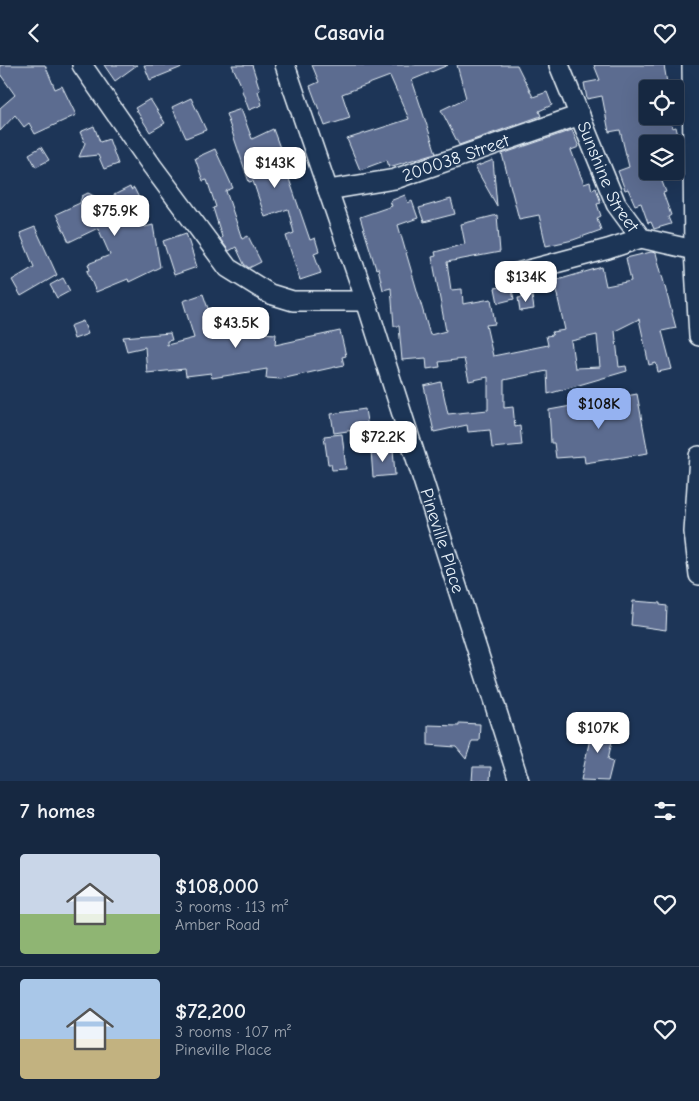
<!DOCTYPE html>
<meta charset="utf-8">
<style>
:root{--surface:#162841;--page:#23344c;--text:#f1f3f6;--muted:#9ea6b1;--line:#35445a;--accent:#95b2f1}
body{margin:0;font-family:"Comic Neue",sans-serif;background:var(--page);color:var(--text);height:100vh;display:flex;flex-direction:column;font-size:19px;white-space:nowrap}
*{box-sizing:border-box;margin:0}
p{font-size:16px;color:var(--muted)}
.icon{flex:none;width:28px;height:28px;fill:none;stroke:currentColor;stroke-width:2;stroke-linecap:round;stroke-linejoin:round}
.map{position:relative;height:716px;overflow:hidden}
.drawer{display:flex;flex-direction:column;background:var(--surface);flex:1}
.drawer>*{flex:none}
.fabs{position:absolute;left:639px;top:15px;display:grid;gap:10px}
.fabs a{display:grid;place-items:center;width:45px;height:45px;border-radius:5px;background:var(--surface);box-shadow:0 5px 20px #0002,0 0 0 1px var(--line);font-size:25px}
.price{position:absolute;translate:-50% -42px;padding:0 11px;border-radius:10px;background:#fff;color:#222;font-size:16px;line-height:32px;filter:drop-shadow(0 1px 2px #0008)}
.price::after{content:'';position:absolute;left:50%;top:30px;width:15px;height:11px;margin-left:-8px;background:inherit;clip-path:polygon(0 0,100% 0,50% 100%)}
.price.selected{background:var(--accent);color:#111}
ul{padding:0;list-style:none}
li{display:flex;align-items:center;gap:15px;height:125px;padding:0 20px}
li+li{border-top:1px solid var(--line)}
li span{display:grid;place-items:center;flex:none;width:140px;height:100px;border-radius:5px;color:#555}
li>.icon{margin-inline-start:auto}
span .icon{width:60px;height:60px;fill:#fffc;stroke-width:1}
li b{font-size:21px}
h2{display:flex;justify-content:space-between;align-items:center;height:60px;padding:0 20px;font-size:21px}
header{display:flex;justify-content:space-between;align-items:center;height:65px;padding:0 20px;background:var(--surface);font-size:22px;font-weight:600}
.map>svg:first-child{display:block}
.building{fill:#5c6c90;stroke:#e8f1f8;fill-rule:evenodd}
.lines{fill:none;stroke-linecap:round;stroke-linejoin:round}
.minor-casing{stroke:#e8f1f8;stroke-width:22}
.minor{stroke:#1d3557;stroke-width:19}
.labels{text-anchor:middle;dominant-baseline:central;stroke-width:4.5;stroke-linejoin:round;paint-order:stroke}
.street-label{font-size:18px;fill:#e8f1f8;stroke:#1d3557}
</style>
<header><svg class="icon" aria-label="back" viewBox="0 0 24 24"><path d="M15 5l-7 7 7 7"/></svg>Casavia<svg class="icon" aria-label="heart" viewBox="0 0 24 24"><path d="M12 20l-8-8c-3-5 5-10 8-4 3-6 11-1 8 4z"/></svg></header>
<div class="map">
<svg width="699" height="716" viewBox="0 0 699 716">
<rect width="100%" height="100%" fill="#1d3557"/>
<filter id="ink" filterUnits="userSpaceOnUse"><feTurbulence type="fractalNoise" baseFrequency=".02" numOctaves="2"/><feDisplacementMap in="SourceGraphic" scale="10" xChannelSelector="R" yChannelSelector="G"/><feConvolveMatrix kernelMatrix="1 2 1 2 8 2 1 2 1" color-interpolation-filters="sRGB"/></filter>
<g filter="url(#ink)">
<g class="building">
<polygon points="0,0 45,0 55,24 62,21 76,50 35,69 29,58 24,62 15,50 0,66 0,43 15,30 0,9"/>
<polygon points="104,0 137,0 115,16"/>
<polygon points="144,0 187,0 150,15"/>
<polygon points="232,0 252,0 260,25 258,26 262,40 249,45 241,23 242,22"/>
<polygon points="312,0 448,0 412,15 436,88 389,102 387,95 360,105 347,74 409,54 390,11 342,29 350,53 325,61 310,21 319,17"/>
<polygon points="457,0 517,0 533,32 547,27 552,40 539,46 541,51 459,80 441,45 466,33"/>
<polygon points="594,0 664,0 668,24 648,24 648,51 670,51 672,63 676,62 680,79 648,79 648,106 658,106 666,127 663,128 671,150 668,152 671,159 654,164 651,157 648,158 641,138 635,140 628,124 625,125 618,106 629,102 620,65 609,67 602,31 587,34 584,18 600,15"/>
<polygon points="191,33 206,65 186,73 172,42"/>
<polygon points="150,34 165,58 150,67 135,43"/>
<polygon points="241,44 252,74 273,64 290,110 288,111 310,175 315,173 319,186 314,188 321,208 300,215 286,171 294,168 288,144 265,152 253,116 249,117 226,49"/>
<polygon points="94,61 100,77 109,74 118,99 104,104 98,90 79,92 85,78 80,67"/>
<polygon points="572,65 579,82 571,85 584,119 590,117 592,125 596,123 601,138 597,139 601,151 597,153 601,165 573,175 546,181 539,150 519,154 502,89"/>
<polygon points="41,82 49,95 36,102 29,89"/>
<polygon points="215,84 233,123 226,126 242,174 248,171 261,197 249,203 244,199 236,182 229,186 220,174 222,172 213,143 216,142 207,115 203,116 195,93"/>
<polygon points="493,95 497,141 475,102"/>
<polygon points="130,122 131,125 134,123 144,143 145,162 153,160 160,202 129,217 128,214 96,227 87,206 90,205 88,199 110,190 98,163 69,177 56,149 80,138 82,131 88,128 119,144 114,130"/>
<path d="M405 130 408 138 412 136 418 153 398 160 430 270 446 266 432 192 436 191 435 187 465 179 461 159 497 150 500 187 447 197 451 225 462 224 463 239 491 234 495 259 486 260 493 291 548 280 546 271 553 270 552 267 565 265 554 216 602 202 606 221 631 216 626 193 651 187 656 188 676 263 662 266 672 304 658 307 656 298 649 300 639 254 615 266 619 302 626 301 627 306 548 329 547 306 504 315V343L513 342 515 362 520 361 522 380 492 383 490 365 468 367 467 360 434 367 424 321 441 317 448 349 488 345V312L469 316 464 294 439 297 440 302 427 304 426 293 402 295 399 261H394L391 223 383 225 378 203 376 204 360 152 392 141 390 136ZM597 270 600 302 575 303 571 276Z"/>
<polygon points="451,134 455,149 424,157 419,143"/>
<polygon points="35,162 57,210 21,231 12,215 34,202 20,168"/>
<polygon points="186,168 197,202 174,210 163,176"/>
<polygon points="63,213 70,226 57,233 50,220"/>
<polygon points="506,221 511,221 514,234 498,238 495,223"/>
<polygon points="203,229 213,258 234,254 247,263 259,261 262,268 276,269 275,280 340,266 346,291 342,292 344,300 281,314 266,313 267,304 212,313 211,308 186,311 185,304 147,308 145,282 127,286 123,272 170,268 172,275 167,276 167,280 194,273 183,236"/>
<polygon points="532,231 534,244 520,246 518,233"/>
<polygon points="83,256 88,269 74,274 70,261"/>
<polygon points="637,329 648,388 585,398 584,391 556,393 554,378 551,378 549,345"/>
<polygon points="365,344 368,363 334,368 331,349"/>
<polygon points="342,369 346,404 332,405 331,399 328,399 324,371"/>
<polygon points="393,383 395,410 373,412 371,385"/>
<polygon points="633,536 660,538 660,540 667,541 666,565 631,560"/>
<polygon points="594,655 607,658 606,661 612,662 609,675 612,676 608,694 613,696 608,716 581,715"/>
<polygon points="459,658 480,659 479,676 472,676 466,694 456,682 428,680 428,660 459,661"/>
<polygon points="473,702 491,702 490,716 472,716"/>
</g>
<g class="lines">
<defs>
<g id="minor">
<polyline points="82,0 152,101 228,203 270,229 293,236 366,236"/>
<path id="s1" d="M285 0 366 236 519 716"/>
<path id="s2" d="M559 0 616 139 641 173 694 185"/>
<polyline points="692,0 694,185 699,271"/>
<path id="s3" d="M328 125 395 114 580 50"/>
<polyline points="510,210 608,184 641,173"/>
<polyline points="699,391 694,467 699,510"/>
</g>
</defs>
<use href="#minor" class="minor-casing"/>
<use href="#minor" class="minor"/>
</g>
</g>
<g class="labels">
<g class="street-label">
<text stroke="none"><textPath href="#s3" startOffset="132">200038 Street</textPath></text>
<text stroke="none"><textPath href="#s2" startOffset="122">Sunshine Street</textPath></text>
<text stroke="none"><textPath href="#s1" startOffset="501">Pineville Place</textPath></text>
</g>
</g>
</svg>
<div class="fabs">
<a><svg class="icon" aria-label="locate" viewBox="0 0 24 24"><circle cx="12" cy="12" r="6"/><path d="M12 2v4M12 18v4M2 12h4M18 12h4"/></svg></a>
<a><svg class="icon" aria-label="layers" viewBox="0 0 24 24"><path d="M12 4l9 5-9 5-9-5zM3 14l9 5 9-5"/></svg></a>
</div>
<b class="price" style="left:275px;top:124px">$143K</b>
<b class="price" style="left:115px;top:172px">$75.9K</b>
<b class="price" style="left:526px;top:238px">$134K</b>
<b class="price" style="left:236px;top:284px">$43.5K</b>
<b class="price selected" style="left:599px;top:365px">$108K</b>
<b class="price" style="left:383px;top:398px">$72.2K</b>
<b class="price" style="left:598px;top:689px">$107K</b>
</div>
<section class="drawer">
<h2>7 homes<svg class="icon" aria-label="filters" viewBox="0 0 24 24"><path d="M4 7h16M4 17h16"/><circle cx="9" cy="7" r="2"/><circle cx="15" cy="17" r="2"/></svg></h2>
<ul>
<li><span style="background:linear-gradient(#c9d6e8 60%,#8fb573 0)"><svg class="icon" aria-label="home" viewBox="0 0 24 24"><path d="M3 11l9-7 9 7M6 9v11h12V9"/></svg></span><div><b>$108,000</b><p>3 rooms · 113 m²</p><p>Amber Road</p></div><svg class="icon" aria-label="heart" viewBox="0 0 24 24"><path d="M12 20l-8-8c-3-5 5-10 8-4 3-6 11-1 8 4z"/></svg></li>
<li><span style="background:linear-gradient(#a9c7e8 60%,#c2b280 0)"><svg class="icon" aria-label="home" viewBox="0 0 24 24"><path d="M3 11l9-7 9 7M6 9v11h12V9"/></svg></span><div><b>$72,200</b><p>3 rooms · 107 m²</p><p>Pineville Place</p></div><svg class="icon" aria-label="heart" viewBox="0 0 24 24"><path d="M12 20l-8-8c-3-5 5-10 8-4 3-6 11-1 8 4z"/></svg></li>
</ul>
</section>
